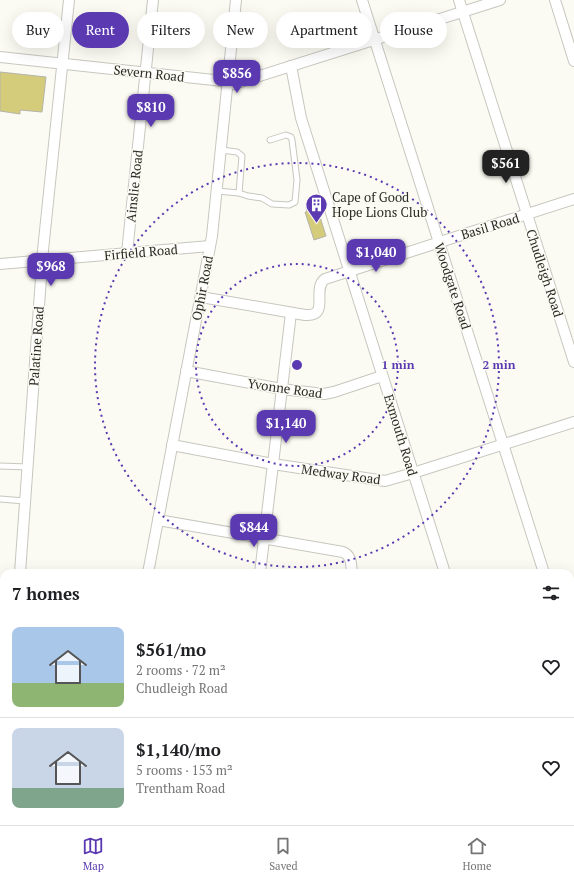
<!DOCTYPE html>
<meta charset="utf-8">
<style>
:root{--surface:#fff;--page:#f2f2f2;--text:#202124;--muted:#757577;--line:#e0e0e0;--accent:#5a39b1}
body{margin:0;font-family:"PT Serif",serif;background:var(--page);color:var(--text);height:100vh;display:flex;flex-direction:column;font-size:15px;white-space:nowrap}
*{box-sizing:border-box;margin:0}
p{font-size:13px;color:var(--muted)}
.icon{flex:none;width:22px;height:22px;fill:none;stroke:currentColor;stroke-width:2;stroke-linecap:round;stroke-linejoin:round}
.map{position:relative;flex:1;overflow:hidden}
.details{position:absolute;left:0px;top:569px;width:574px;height:256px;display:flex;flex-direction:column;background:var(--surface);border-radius:12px 12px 0 0;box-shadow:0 4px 16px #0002}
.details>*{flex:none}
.banner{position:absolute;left:12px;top:12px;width:550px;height:36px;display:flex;gap:8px}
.price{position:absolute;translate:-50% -34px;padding:0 9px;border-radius:8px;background:var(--accent);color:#fff;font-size:13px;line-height:26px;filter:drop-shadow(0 1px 2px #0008)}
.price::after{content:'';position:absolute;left:50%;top:24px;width:12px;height:9px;margin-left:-6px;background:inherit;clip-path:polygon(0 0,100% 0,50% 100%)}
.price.on{background:#222;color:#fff}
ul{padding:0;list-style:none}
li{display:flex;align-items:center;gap:12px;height:100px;padding:0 12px}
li+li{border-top:1px solid var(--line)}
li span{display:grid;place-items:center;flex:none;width:112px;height:80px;border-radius:8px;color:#555}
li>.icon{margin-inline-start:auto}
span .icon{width:48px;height:48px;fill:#fffc;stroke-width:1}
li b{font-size:17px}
h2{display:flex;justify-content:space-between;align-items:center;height:48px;padding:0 12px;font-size:17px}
.chip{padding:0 14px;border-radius:18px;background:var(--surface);box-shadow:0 4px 16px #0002;font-size:14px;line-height:36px}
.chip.on{background:var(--accent);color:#fff}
.dock{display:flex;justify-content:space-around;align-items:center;height:56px;border-top:1px solid var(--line);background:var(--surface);font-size:11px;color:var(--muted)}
.dock a{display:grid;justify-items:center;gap:2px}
.dock .on{color:var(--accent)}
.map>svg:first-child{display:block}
.green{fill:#dbd8f8}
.building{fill:#d4cc7a;stroke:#b3b3ab}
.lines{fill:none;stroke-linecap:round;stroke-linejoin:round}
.lane-casing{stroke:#c7c7bf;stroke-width:7}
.street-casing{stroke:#c7c7bf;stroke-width:12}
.secondary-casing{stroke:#c7c7bf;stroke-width:16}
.lane{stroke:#fff;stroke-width:5}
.street{stroke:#fff;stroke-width:10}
.secondary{stroke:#fff;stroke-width:14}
.ring{fill:none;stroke:#5a39b1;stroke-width:2;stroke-dasharray:2 4}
.labels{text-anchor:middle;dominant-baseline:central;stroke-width:3;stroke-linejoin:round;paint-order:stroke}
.street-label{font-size:13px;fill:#2b2b28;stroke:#fbfbf3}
.poi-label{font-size:13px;fill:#2b2b28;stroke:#fbfbf3;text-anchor:start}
.centre{fill:#5a39b1;stroke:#fbfbf3;stroke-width:2}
.ring-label{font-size:12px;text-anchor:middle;font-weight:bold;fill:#5a39b1;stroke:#fbfbf3;stroke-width:3;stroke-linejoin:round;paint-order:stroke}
</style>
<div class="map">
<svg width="574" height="825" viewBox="0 0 574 825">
<rect width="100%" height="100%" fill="#fbfbf3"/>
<g class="green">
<polygon points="0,638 4,639 4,746 0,738"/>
<polygon points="41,821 444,821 448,825 43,825"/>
</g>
<g class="building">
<polygon points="46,19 53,20 53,30 41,29 41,21 46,21"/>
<polygon points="0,72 46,77 42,112 20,110 20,114 0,111"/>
<polygon points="316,204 326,236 314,240 305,212 307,212 306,207"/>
</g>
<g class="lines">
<defs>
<g id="lane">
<polyline points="217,191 239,193 242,156 237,152 221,150"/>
<polyline points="239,193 248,196 262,198 272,204 289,205 295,202 297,180 292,140 291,137 286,135 270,140"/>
<polyline points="0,466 28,467"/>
<polyline points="0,499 25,501"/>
<polyline points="401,825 404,821"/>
</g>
<g id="street">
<polyline points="362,0 544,573"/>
<polyline points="459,0 574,362"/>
<polyline points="555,0 574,61"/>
<polyline points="0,57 223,81 234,84 500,0"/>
<polyline points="291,66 301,118 445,573"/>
<polyline points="127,253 153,0"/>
<polyline points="0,264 210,246"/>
<path d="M201 297 305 315C331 317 311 289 325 279L574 199"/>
<polyline points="186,371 282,389 324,394 334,392 382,376"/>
<polyline points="172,445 273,464 385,481 413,473 574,422"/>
<path d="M158 520 343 552C352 556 351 564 352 573"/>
<polyline points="20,573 43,250 69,0"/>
<polyline points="148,573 212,236 236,0"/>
<polyline points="260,573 291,313"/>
<polyline points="570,657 574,669"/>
<polyline points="523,821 524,825"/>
</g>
<g id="secondary">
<polyline points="0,622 4,623"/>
<polyline points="570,651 574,650"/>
<polyline points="0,756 4,764"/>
<polyline points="32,821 34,825"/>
<polyline points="462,821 466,825"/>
</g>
</defs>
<use href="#lane" class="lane-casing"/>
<use href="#street" class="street-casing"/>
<use href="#secondary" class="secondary-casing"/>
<use href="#lane" class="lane"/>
<use href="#street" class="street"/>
<use href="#secondary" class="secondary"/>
</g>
<g class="ring">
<circle cx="297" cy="365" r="101"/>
<circle cx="297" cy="365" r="202"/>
</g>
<defs>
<symbol id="building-pin" viewBox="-11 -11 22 30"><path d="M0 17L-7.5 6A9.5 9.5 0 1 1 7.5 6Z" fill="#5a39b1" stroke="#fbfbf3"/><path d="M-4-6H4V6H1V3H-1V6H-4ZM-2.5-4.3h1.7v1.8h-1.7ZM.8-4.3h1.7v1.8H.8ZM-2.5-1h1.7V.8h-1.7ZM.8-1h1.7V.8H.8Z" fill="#fff"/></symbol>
</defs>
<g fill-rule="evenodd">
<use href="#building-pin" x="304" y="192" width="25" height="34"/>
</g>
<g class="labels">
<g class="street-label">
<text transform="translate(149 73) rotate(6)">Severn Road</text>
<text transform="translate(134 186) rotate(-84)">Ainslie Road</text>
<text transform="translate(490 226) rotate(-17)">Basil Road</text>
<text transform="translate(141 252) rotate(-5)">Firfield Road</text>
<text transform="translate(545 273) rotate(72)">Chudleigh Road</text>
<text transform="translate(453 286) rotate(72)">Woodgate Road</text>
<text transform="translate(202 288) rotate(-79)">Ophir Road</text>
<text transform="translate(36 346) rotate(-86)">Palatine Road</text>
<text transform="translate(285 388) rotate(8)">Yvonne Road</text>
<text transform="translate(401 435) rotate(73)">Exmouth Road</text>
<text transform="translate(341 474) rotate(8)">Medway Road</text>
</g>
<g class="poi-label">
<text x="332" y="197">Cape of Good<tspan x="332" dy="15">Hope Lions Club</tspan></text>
</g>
</g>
<circle cx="297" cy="365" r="6" class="centre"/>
<g class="ring-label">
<text x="398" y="369">1 min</text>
<text x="499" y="369">2 min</text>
</g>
</svg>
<b class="price" style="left:237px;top:94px">$856</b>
<b class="price" style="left:151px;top:128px">$810</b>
<b class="price on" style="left:506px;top:184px">$561</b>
<b class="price" style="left:376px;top:273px">$1,040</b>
<b class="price" style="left:51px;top:287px">$968</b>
<b class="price" style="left:286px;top:444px">$1,140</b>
<b class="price" style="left:254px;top:548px">$844</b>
<div class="banner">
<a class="chip">Buy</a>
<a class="chip on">Rent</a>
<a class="chip">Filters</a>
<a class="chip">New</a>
<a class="chip">Apartment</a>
<a class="chip">House</a>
</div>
<section class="details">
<h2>7 homes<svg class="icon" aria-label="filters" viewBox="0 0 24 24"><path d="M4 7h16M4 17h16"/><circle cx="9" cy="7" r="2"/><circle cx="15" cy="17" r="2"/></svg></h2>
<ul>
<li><span style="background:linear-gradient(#a9c7e8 70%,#8fb573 0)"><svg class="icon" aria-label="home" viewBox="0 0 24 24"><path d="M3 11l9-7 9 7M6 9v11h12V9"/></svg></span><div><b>$561/mo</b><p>2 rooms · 72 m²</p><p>Chudleigh Road</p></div><svg class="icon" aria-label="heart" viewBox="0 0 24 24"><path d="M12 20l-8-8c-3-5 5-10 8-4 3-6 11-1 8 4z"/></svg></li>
<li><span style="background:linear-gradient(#c9d6e8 75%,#7fa58c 0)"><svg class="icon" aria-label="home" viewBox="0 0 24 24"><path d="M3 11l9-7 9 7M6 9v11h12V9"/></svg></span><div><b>$1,140/mo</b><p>5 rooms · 153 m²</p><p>Trentham Road</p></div><svg class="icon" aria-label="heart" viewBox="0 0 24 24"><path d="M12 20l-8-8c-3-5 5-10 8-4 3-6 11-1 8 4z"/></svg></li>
</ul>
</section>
</div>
<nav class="dock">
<a class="on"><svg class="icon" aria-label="map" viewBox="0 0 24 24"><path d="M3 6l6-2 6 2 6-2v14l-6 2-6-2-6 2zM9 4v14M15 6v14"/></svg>Map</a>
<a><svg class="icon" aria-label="saved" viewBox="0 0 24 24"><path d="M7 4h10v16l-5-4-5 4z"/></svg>Saved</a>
<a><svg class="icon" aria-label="home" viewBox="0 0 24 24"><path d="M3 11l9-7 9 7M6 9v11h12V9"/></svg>Home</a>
</nav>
